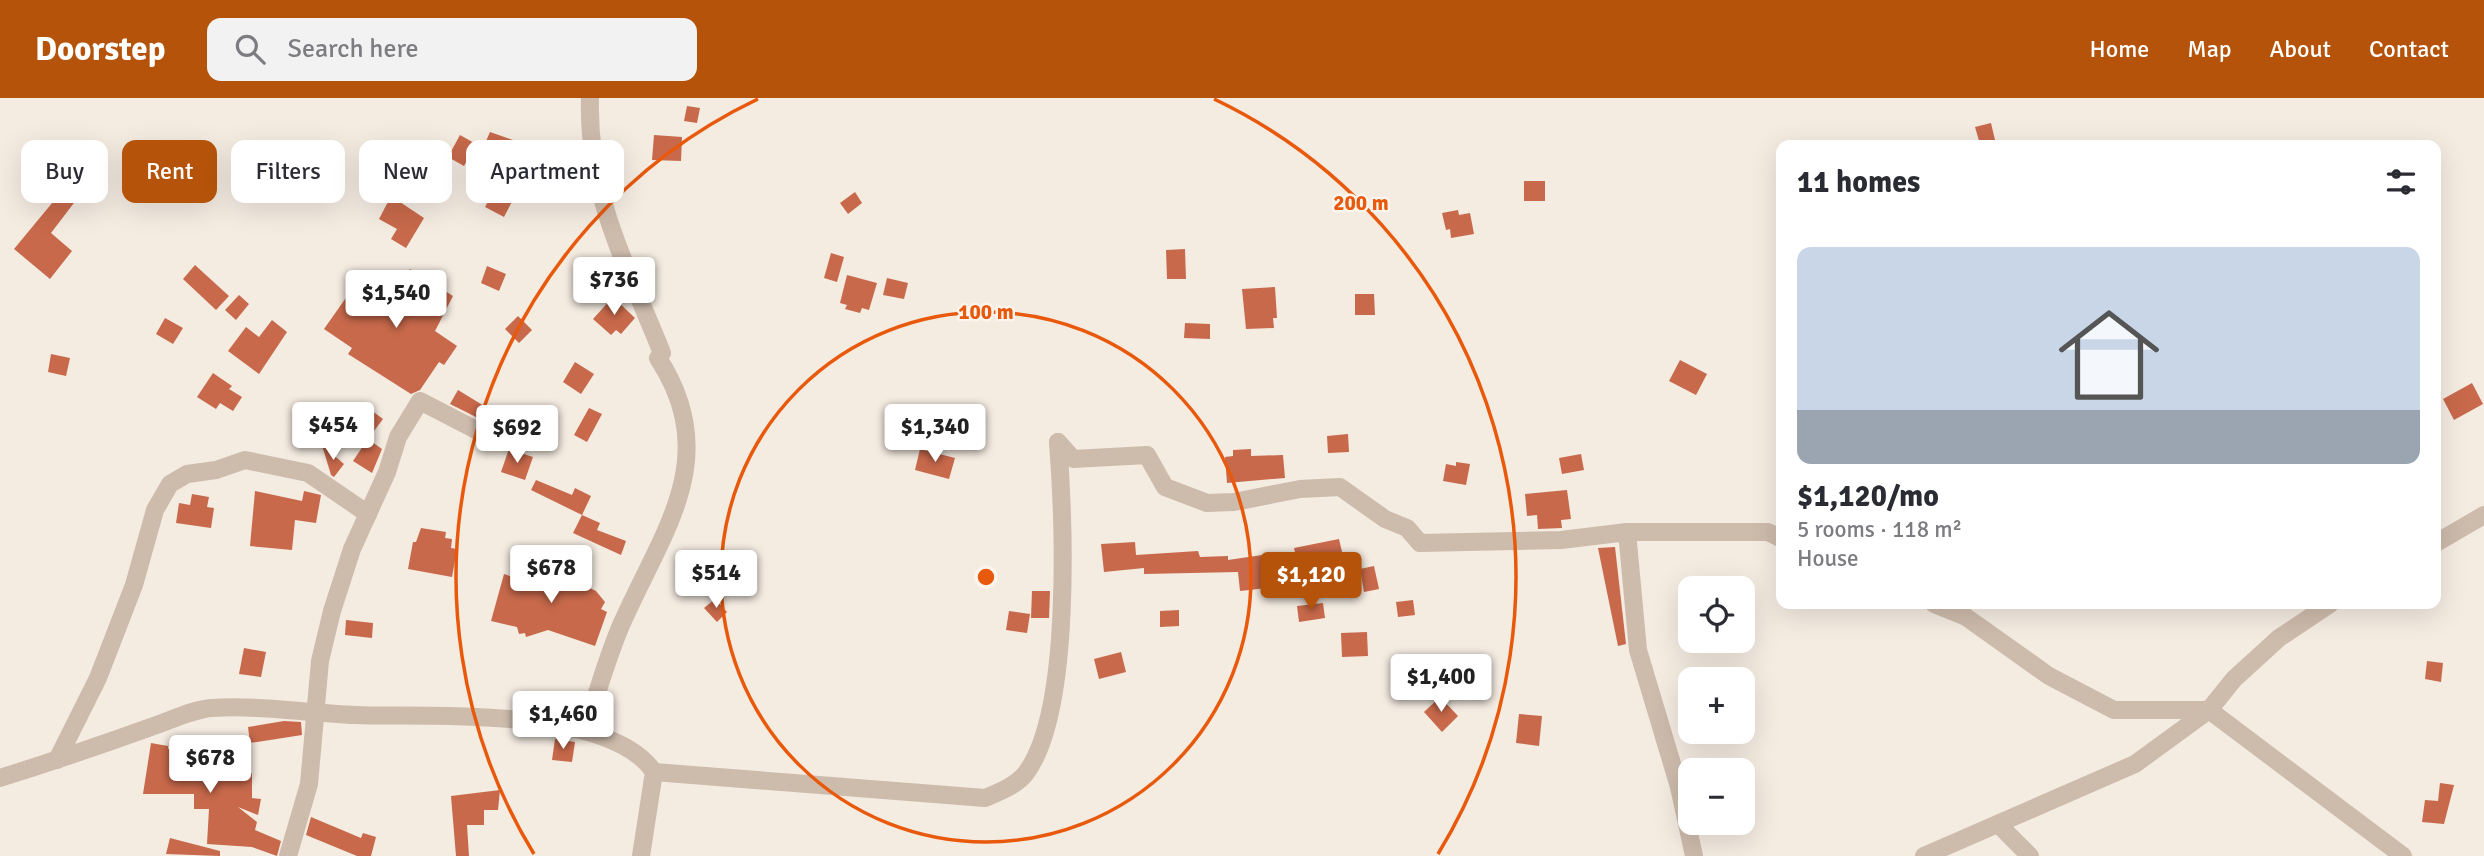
<!DOCTYPE html>
<meta charset="utf-8">
<style>
:root{--surface:#fff;--page:#f2f2f3;--text:#2b2b33;--muted:#7c7c81;--accent:#b45309}
body{margin:0;font-family:Signika,sans-serif;background:var(--page);color:var(--text);height:100vh;display:flex;flex-direction:column;font-size:26px;white-space:nowrap}
*{box-sizing:border-box;margin:0}
p{font-size:23px;color:var(--muted)}
.icon{flex:none;width:38px;height:38px;fill:none;stroke:currentColor;stroke-width:2;stroke-linecap:round;stroke-linejoin:round}
.map{position:relative;flex:1;overflow:hidden}
.drawer{position:absolute;left:1776px;top:42px;width:665px;height:469px;display:flex;flex-direction:column;background:var(--surface);border-radius:14px;box-shadow:0 7px 28px #0002}
.drawer>*{flex:none}
.top-card{position:absolute;left:21px;top:42px;width:665px;height:63px;display:flex;gap:14px}
.controls{position:absolute;left:1678px;top:478px;display:grid;gap:14px}
.controls a{display:grid;place-items:center;width:77px;height:77px;border-radius:14px;background:var(--surface);box-shadow:0 7px 28px #0002;font-size:35px}
.price{position:absolute;translate:-50% -60px;padding:0 16px;border-radius:7px;background:#fff;color:#222;font-size:23px;line-height:46px;filter:drop-shadow(0 2px 4px #0008)}
.price::after{content:'';position:absolute;left:50%;top:42px;width:21px;height:16px;margin-left:-10px;background:inherit;clip-path:polygon(0 0,100% 0,50% 100%)}
.price.active{background:var(--accent);color:#fff}
ul{padding:0;list-style:none}
li{display:grid;align-content:center;gap:14px;height:371px;padding:0 21px}
li span{display:grid;place-items:center;height:217px;border-radius:14px;color:#555}
li>.icon{margin-inline-start:auto}
span .icon{width:126px;height:126px;fill:#fffc;stroke-width:1}
li b{font-size:30px}
h2{display:flex;justify-content:space-between;align-items:center;height:84px;padding:0 21px;font-size:30px}
.pill{padding:0 24px;border-radius:14px;background:var(--surface);box-shadow:0 7px 28px #0002;font-size:24px;line-height:63px}
.pill.active{background:var(--accent);color:#fff}
header{display:flex;align-items:center;gap:42px;box-sizing:border-box;height:98px;padding:0 35px;background:var(--accent);color:#fff}
header strong{font-size:33px}
nav{display:flex;gap:38px;margin-inline-start:auto;font-size:24px}
.search{width:490px;height:63px;background:var(--page);display:flex;align-items:center;gap:18px;box-sizing:border-box;padding:0 24px;border-radius:14px;color:var(--muted);font-size:26px}
.map>svg:first-child{display:block}
.building{fill:#c8694b}
.lines{fill:none;stroke-linecap:round;stroke-linejoin:round}
.minor{stroke:#cdbbac;stroke-width:18}
.ring{fill:none;stroke:#e8590c;stroke-width:3.5}
.centre{fill:#e8590c;stroke:#fbf5ee;stroke-width:3.5}
.ring-label{font-size:21px;text-anchor:middle;font-weight:bold;fill:#e8590c;stroke:#fbf5ee;stroke-width:5;stroke-linejoin:round;paint-order:stroke}
</style>
<header>
<strong>Doorstep</strong>
<div class="search"><svg class="icon" aria-label="search" viewBox="0 0 24 24"><circle cx="10" cy="10" r="6"/><path d="M15 15l6 6"/></svg>Search here</div>
<nav><a>Home</a><a>Map</a><a>About</a><a>Contact</a></nav>
</header>
<div class="map">
<svg width="2484" height="758" viewBox="0 0 2484 758">
<rect width="100%" height="100%" fill="#f4ebe1"/>
<g class="building">
<polygon points="687,8 700,10 697,25 684,23"/>
<polygon points="1991,25 1995,42 1980,46 1975,29"/>
<polygon points="490,34 536,50 531,71 557,84 552,96 469,59 464,68 448,59 460,37 483,50"/>
<polygon points="654,37 682,39 681,63 652,62"/>
<polygon points="501,79 517,94 504,119 485,109"/>
<rect x="1524" y="83" width="21" height="20"/>
<polygon points="67,87 80,97 51,135 72,153 50,181 14,151"/>
<polygon points="855,94 862,105 848,116 840,105"/>
<polygon points="391,98 424,120 406,150 391,141 397,131 379,121"/>
<polygon points="1458,112 1459,117 1470,115 1474,136 1451,140 1450,131 1446,132 1442,115"/>
<polygon points="1185,151 1186,181 1167,181 1166,152"/>
<polygon points="831,155 844,159 837,184 824,180"/>
<polygon points="195,167 229,198 216,212 183,181"/>
<polygon points="487,168 506,176 499,193 481,185"/>
<polygon points="410,171 453,198 435,233 457,248 444,267 439,264 420,292 411,296 348,256 352,250 324,231 360,180 387,201 389,197 392,199"/>
<polygon points="847,177 877,185 869,212 862,210 860,215 845,211 847,207 840,205"/>
<polygon points="887,180 908,185 904,201 883,197"/>
<polygon points="1275,189 1277,220 1273,220 1274,230 1246,231 1242,191"/>
<polygon points="1355,196 1374,196 1375,217 1355,217"/>
<polygon points="239,197 249,206 236,222 225,212"/>
<polygon points="613,199 635,220 621,236 616,232 611,237 593,221"/>
<polygon points="518,218 532,232 519,245 505,231"/>
<polygon points="165,220 183,230 173,246 156,236"/>
<polygon points="272,222 287,234 259,276 228,253 246,229 259,239"/>
<polygon points="1185,225 1210,226 1210,241 1184,240"/>
<polygon points="51,256 70,260 66,278 48,274"/>
<polygon points="1680,262 1707,276 1696,297 1669,283"/>
<polygon points="575,264 594,276 581,296 563,284"/>
<polygon points="213,275 232,288 229,291 242,299 233,313 220,305 216,311 197,299"/>
<polygon points="2472,285 2483,306 2454,322 2443,301"/>
<polygon points="458,292 489,311 482,322 450,306"/>
<polygon points="589,310 602,316 587,344 574,337"/>
<polygon points="371,312 383,321 368,341 382,351 372,375 353,363 365,345 352,335"/>
<polygon points="1348,336 1349,354 1328,355 1327,338"/>
<polygon points="322,347 344,366 334,379 331,377"/>
<polygon points="509,351 533,359 525,382 501,374"/>
<polygon points="920,351 955,360 949,381 915,372"/>
<polygon points="1251,351 1251,358 1283,357 1285,380 1227,385 1225,359 1233,358 1233,352"/>
<polygon points="1581,356 1584,372 1562,376 1559,360"/>
<polygon points="1456,364 1470,366 1466,387 1443,383 1446,366 1456,368"/>
<polygon points="536,382 572,397 575,390 591,398 582,417 600,425 597,432 626,443 621,457 573,435 582,417 531,392"/>
<polygon points="1567,392 1571,421 1561,422 1562,430 1538,431 1537,417 1527,418 1525,396"/>
<polygon points="255,393 302,403 304,393 321,397 316,425 295,422 292,452 250,448"/>
<polygon points="192,396 209,399 207,409 214,410 211,430 176,425 179,405 190,407"/>
<polygon points="421,430 446,434 445,440 452,441 451,450 457,451 452,479 408,471 413,444 416,444"/>
<polygon points="1339,441 1343,458 1308,466 1308,470 1287,475 1265,475 1267,490 1240,493 1238,474 1144,476 1144,470 1104,474 1101,446 1135,444 1136,457 1198,453 1200,459 1228,458 1228,462 1262,457 1263,467 1296,459 1294,450"/>
<polygon points="1615,449 1626,546 1618,548 1598,450"/>
<polygon points="556,454 569,460 561,476 596,493 605,504 601,511 607,514 595,548 548,532 526,539 525,535 519,536 517,529 491,523 504,476 538,488"/>
<polygon points="1374,468 1379,491 1364,494 1360,471"/>
<polygon points="1032,493 1050,493 1049,520 1031,520"/>
<polygon points="715,501 727,514 717,524 704,510"/>
<polygon points="1413,502 1415,517 1398,519 1396,504"/>
<polygon points="1323,505 1325,520 1299,524 1297,508"/>
<polygon points="1179,512 1179,528 1160,529 1160,513"/>
<polygon points="1009,513 1030,516 1027,535 1006,532"/>
<polygon points="346,522 373,525 372,540 345,537"/>
<polygon points="1367,534 1368,558 1342,559 1341,535"/>
<polygon points="244,550 266,554 261,579 239,576"/>
<polygon points="1121,554 1126,574 1099,581 1094,561"/>
<polygon points="2427,563 2443,565 2441,584 2425,581"/>
<polygon points="1440,599 1458,618 1442,634 1424,614"/>
<polygon points="1519,616 1542,618 1539,648 1516,645"/>
<polygon points="284,623 301,624 302,637 250,645 248,629"/>
<polygon points="555,641 575,644 572,664 552,662"/>
<polygon points="151,645 168,648 168,651 216,652 215,666 225,667 225,675 252,675 252,700 261,701 258,717 238,709 257,724 255,732 281,743 277,758 252,749 207,746 209,711 194,711 194,696 143,696"/>
<polygon points="2440,685 2454,687 2444,726 2422,724 2425,702 2438,703"/>
<polygon points="500,692 498,712 484,712 484,727 467,727 469,758 456,758 451,698"/>
<polygon points="311,719 361,740 363,735 376,739 371,758 357,758 306,737"/>
<polygon points="170,740 220,753 220,758 166,756"/>
</g>
<g class="lines">
<g class="minor">
<polyline points="1058,344 1073,361 1147,357 1165,389 1207,405 1234,404 1300,391 1340,389 1385,421 1407,430 1420,445 1561,442 1627,434 1768,434 1782,441"/>
<polyline points="1627,434 1638,552 1679,689 1694,758"/>
<polyline points="2436,445 2484,417"/>
<polyline points="1934,506 1966,519 2049,578 2114,612 2209,612 2403,758"/>
<path d="M585 632C597 597 607 559 622 525 663 432 723 360 658 260L662 255C627 167 587 97 590 0"/>
<polyline points="57,662 98,580 134,487 155,412 170,386 187,376 216,372 245,362 308,375 368,416"/>
<path d="M654 674 985 700C999 694 1016 688 1026 675 1072 613 1064 422 1058 344"/>
<path d="M0 680C51 664 101 647 151 629 170 623 193 611 212 610 259 607 308 615 355 617 429 620 609 607 654 674L641 758"/>
<polyline points="1998,726 2030,758"/>
<polyline points="288,758 309,686 320,563 332,513 352,451 387,374 398,339 420,303 480,334"/>
<polyline points="1924,758 2135,666 2209,612 2234,581 2279,540 2330,506"/>
</g>
</g>
<g class="ring">
<circle cx="986" cy="479" r="265"/>
<path d="M534 756A530 530 0 0 1 758 1M1214 1A530 530 0 0 1 1438 756"/>
</g>
<circle cx="986" cy="479" r="10" class="centre"/>
<g class="ring-label">
<text x="1361" y="112">200 m</text>
<text x="986" y="221">100 m</text>
</g>
</svg>
<div class="controls">
<a><svg class="icon" aria-label="locate" viewBox="0 0 24 24"><circle cx="12" cy="12" r="6"/><path d="M12 2v4M12 18v4M2 12h4M18 12h4"/></svg></a>
<a>+</a>
<a>−</a>
</div>
<b class="price" style="left:614px;top:219px">$736</b>
<b class="price" style="left:396px;top:232px">$1,540</b>
<b class="price" style="left:333px;top:364px">$454</b>
<b class="price" style="left:935px;top:366px">$1,340</b>
<b class="price" style="left:517px;top:367px">$692</b>
<b class="price" style="left:551px;top:507px">$678</b>
<b class="price" style="left:716px;top:512px">$514</b>
<b class="price active" style="left:1311px;top:514px">$1,120</b>
<b class="price" style="left:1441px;top:616px">$1,400</b>
<b class="price" style="left:563px;top:653px">$1,460</b>
<b class="price" style="left:210px;top:697px">$678</b>
<div class="top-card">
<a class="pill">Buy</a>
<a class="pill active">Rent</a>
<a class="pill">Filters</a>
<a class="pill">New</a>
<a class="pill">Apartment</a>
</div>
<section class="drawer">
<h2>11 homes<svg class="icon" aria-label="filters" viewBox="0 0 24 24"><path d="M4 7h16M4 17h16"/><circle cx="9" cy="7" r="2"/><circle cx="15" cy="17" r="2"/></svg></h2>
<ul>
<li><span style="background:linear-gradient(#c9d6e8 75%,#9aa5b1 0)"><svg class="icon" aria-label="home" viewBox="0 0 24 24"><path d="M3 11l9-7 9 7M6 9v11h12V9"/></svg></span><div><b>$1,120/mo</b><p>5 rooms · 118 m²</p><p>House</p></div></li>
</ul>
</section>
</div>
